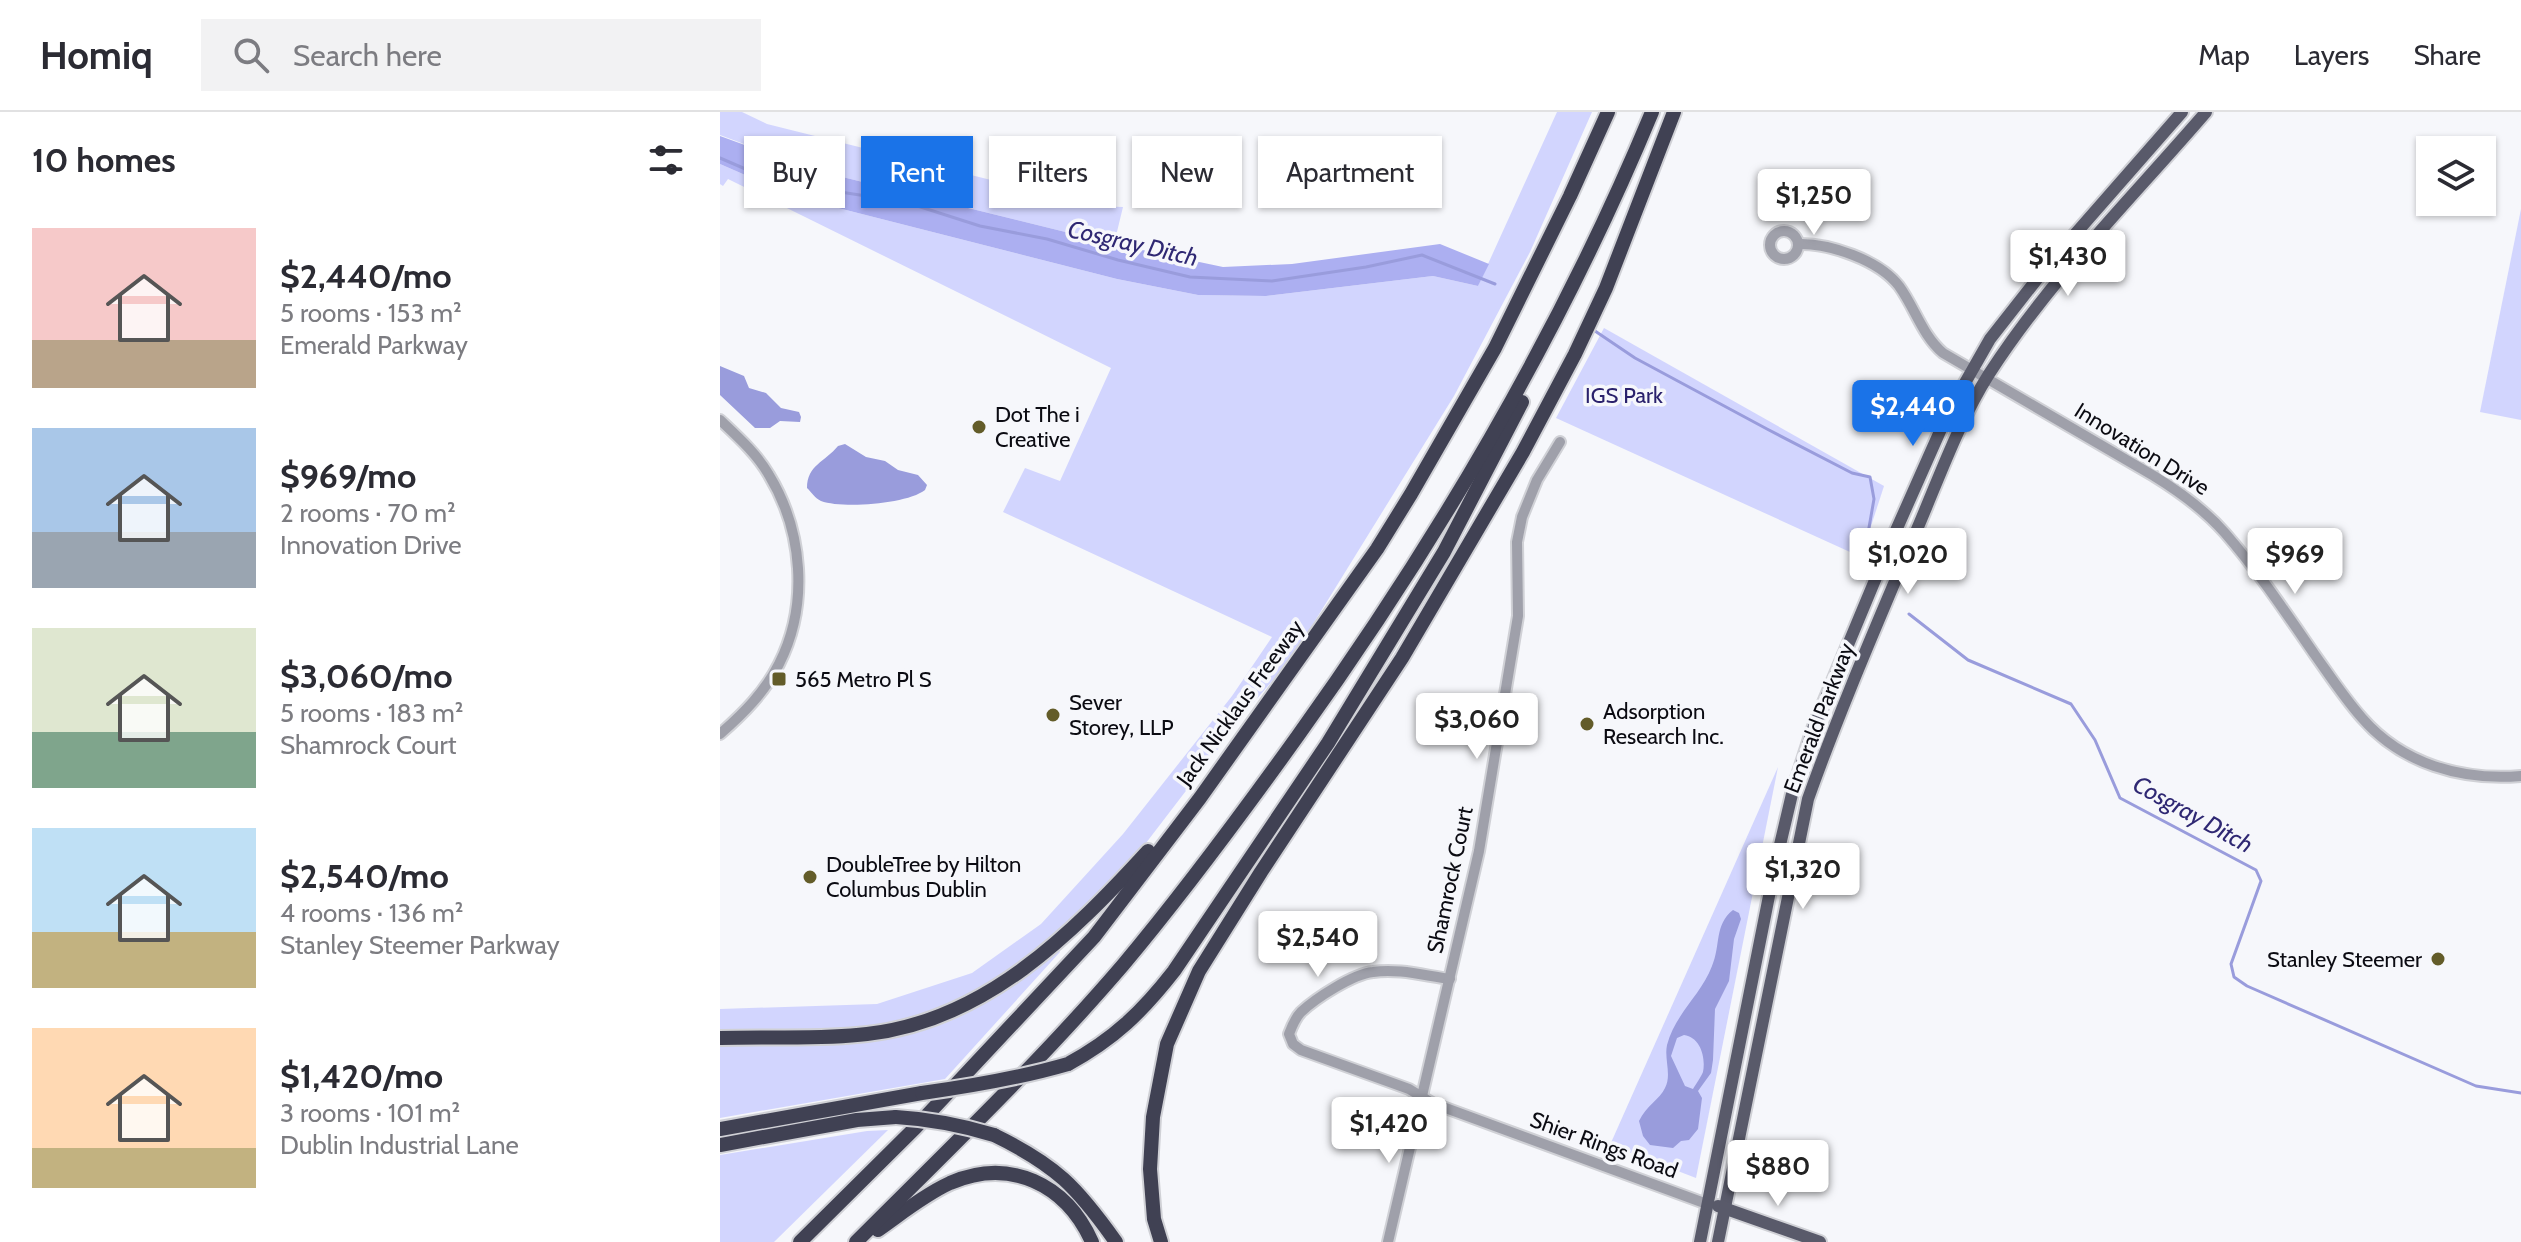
<!DOCTYPE html>
<meta charset="utf-8">
<style>
:root{--surface:#fff;--page:#f2f2f3;--text:#2b2b33;--muted:#7c7c81;--line:#e1e1e2;--accent:#1a73e8}
body{margin:0;font-family:Cabin,sans-serif;background:var(--page);color:var(--text);height:100vh;display:flex;flex-direction:column;font-size:30px;white-space:nowrap}
*{box-sizing:border-box;margin:0}
p{font-size:26px;color:var(--muted)}
.icon{flex:none;width:44px;height:44px;fill:none;stroke:currentColor;stroke-width:2;stroke-linecap:round;stroke-linejoin:round}
.map{position:relative;flex:1;overflow:hidden}
.panel{display:flex;flex-direction:column;background:var(--surface);width:720px}
.panel>*{flex:none}
.top-card{position:absolute;left:24px;top:24px;width:760px;height:72px;display:flex;gap:16px}
.buttons{position:absolute;left:1696px;top:24px;display:grid;gap:16px}
.buttons a{display:grid;place-items:center;width:80px;height:80px;border-radius:0px;background:var(--surface);box-shadow:0 2px 6px #0004;font-size:40px}
.price{position:absolute;translate:-50% -68px;padding:0 18px;border-radius:8px;background:#fff;color:#222;font-size:26px;line-height:52px;filter:drop-shadow(0 2px 4px #0008)}
.price::after{content:'';position:absolute;left:50%;top:48px;width:24px;height:18px;margin-left:-12px;background:inherit;clip-path:polygon(0 0,100% 0,50% 100%)}
.price.selected{background:var(--accent);color:#fff}
ul{padding:0;list-style:none}
li{display:flex;align-items:center;gap:24px;height:200px;padding:0 32px}
li span{display:grid;place-items:center;flex:none;width:224px;height:160px;border-radius:0px;color:#555}
li>.icon{margin-inline-start:auto}
span .icon{width:96px;height:96px;fill:#fffc;stroke-width:1}
li b{font-size:34px}
h2{display:flex;justify-content:space-between;align-items:center;height:96px;padding:0 32px;font-size:34px}
.pill{padding:0 28px;border-radius:0px;background:var(--surface);box-shadow:0 2px 6px #0004;font-size:28px;line-height:72px}
.pill.selected{background:var(--accent);color:#fff}
header{display:flex;align-items:center;gap:48px;box-sizing:border-box;height:112px;padding:0 40px;background:var(--surface);border-bottom:2px solid var(--line)}
header strong{font-size:38px}
nav{display:flex;gap:44px;margin-inline-start:auto;font-size:28px}
.search{width:560px;height:72px;background:var(--page);display:flex;align-items:center;gap:20px;box-sizing:border-box;padding:0 28px;border-radius:0px;color:var(--muted);font-size:30px}
main{display:flex;flex:1;min-height:0}
.map>svg:first-child{display:block}
.green{fill:#d2d5fe}
.forest{fill:#acaff1}
.water{fill:#999cdc;fill-rule:evenodd}
.lines{fill:none;stroke-linecap:round;stroke-linejoin:round}
.stream{stroke:#999cdc;stroke-width:3}
.minor-casing{stroke:#d0d1d6;stroke-width:14}
.major-casing{stroke:#d0d1d6;stroke-width:16}
.highway-casing{stroke:#d0d1d6;stroke-width:18}
.minor{stroke:#9fa0aa;stroke-width:10}
.major{stroke:#595a6a;stroke-width:12}
.highway{stroke:#404153;stroke-width:14}
.highway-bridge-casing{stroke:#d0d1d6;stroke-width:18;stroke-linecap:butt}
.highway-bridge{stroke:#404153;stroke-width:14}
.poi-dot{fill:#635c29;stroke:#f6f7fb;stroke-width:3}
.labels{text-anchor:middle;dominant-baseline:central;stroke-width:7;stroke-linejoin:round;paint-order:stroke}
.park-label{font-size:22px;fill:#2a216c;stroke:#f6f7fb}
.poi-label{font-size:22px;fill:#0b0b12;stroke:#f6f7fb;text-anchor:start}
.street-label{font-size:22px;fill:#0b0b12;stroke:#f6f7fb}
.water-label{font-size:24px;font-style:italic;fill:#2f2873;stroke:#f6f7fb}
</style>
<header>
<strong>Homiq</strong>
<div class="search"><svg class="icon" aria-label="search" viewBox="0 0 24 24"><circle cx="10" cy="10" r="6"/><path d="M15 15l6 6"/></svg>Search here</div>
<nav><a>Map</a><a>Layers</a><a>Share</a></nav>
</header>
<main>
<section class="panel">
<h2>10 homes<svg class="icon" aria-label="filters" viewBox="0 0 24 24"><path d="M4 7h16M4 17h16"/><circle cx="9" cy="7" r="2"/><circle cx="15" cy="17" r="2"/></svg></h2>
<ul>
<li><span style="background:linear-gradient(#f6c9c9 70%,#b9a48a 0)"><svg class="icon" aria-label="home" viewBox="0 0 24 24"><path d="M3 11l9-7 9 7M6 9v11h12V9"/></svg></span><div><b>$2,440/mo</b><p>5 rooms · 153 m²</p><p>Emerald Parkway</p></div></li>
<li><span style="background:linear-gradient(#a9c7e8 65%,#9aa5b1 0)"><svg class="icon" aria-label="home" viewBox="0 0 24 24"><path d="M3 11l9-7 9 7M6 9v11h12V9"/></svg></span><div><b>$969/mo</b><p>2 rooms · 70 m²</p><p>Innovation Drive</p></div></li>
<li><span style="background:linear-gradient(#dfe7d0 65%,#7fa58c 0)"><svg class="icon" aria-label="home" viewBox="0 0 24 24"><path d="M3 11l9-7 9 7M6 9v11h12V9"/></svg></span><div><b>$3,060/mo</b><p>5 rooms · 183 m²</p><p>Shamrock Court</p></div></li>
<li><span style="background:linear-gradient(#bfe0f5 65%,#c2b280 0)"><svg class="icon" aria-label="home" viewBox="0 0 24 24"><path d="M3 11l9-7 9 7M6 9v11h12V9"/></svg></span><div><b>$2,540/mo</b><p>4 rooms · 136 m²</p><p>Stanley Steemer Parkway</p></div></li>
<li><span style="background:linear-gradient(#ffd9b3 75%,#c2b280 0)"><svg class="icon" aria-label="home" viewBox="0 0 24 24"><path d="M3 11l9-7 9 7M6 9v11h12V9"/></svg></span><div><b>$1,420/mo</b><p>3 rooms · 101 m²</p><p>Dublin Industrial Lane</p></div></li>
</ul>
</section>
<div class="map">
<svg width="1801" height="1130" viewBox="0 0 1801 1130">
<rect width="100%" height="100%" fill="#f6f7fb"/>
<g class="green">
<polygon points="0,0 22,0 47,12 375,94 403,95 394,132 94,58 0,23"/>
<polygon points="837,0 872,0 810,140 734,284 572,546 534,590 426,731 338,821 264,876 227,895 173,912 123,918 0,919 0,897 157,892 252,861 321,812 403,722 512,584 552,525 283,400 305,356 340,369 391,256 8,67 3,74 0,72 0,52 75,85 397,167 478,183 546,184 713,164 758,174"/>
<polygon points="1801,97 1801,308 1760,300"/>
<polygon points="884,216 1164,374 1141,445 836,306"/>
<polygon points="1058,655 976,1066 890,1033"/>
<path d="M338 837 340 840 225 967 0 1006V934C74 932 154 939 225 911 268 894 303 865 338 837Z"/>
<polygon points="168,1018 54,1130 0,1130 0,1043 147,1019"/>
</g>
<polygon class="forest" points="0,24 94,58 394,132 503,155 572,152 720,132 769,152 758,174 713,164 546,184 478,183 397,167 75,85 0,52"/>
<g class="water">
<polygon points="0,254 24,264 29,276 46,281 61,296 79,300 81,305 80,310 60,309 50,316 35,316 0,283"/>
<path d="M125 332 146 345 165 349 178 358 198 363 207 373 205 378C187 392 123 397 101 389 95 386 92 381 87 376 87 353 105 350 118 334Z"/>
<path d="M1013 798 1019 801 1021 807 1014 827 1009 869 995 897 993 948 991 961 978 979 982 986 978 1017 969 1028 961 1029 953 1036 930 1033 923 1024 919 1009C926 994 940 987 945 976 952 963 944 947 947 933 955 902 981 883 992 854 1001 833 994 813 1013 798ZM964 923C980 925 986 945 983 960 981 965 976 972 973 977L965 974 951 944 957 926Z"/>
</g>
<g class="lines">
<g class="stream">
<polyline points="0,46 37,62 88,75 185,90 260,114 327,127 398,148 470,165 552,169 646,155 702,143 775,172"/>
<polyline points="875,219 915,246 1047,317 1132,361 1150,365 1154,387 1147,427"/>
<polyline points="1189,502 1248,548 1351,592 1375,628 1400,686 1536,758 1541,769 1511,852 1514,865 1527,874 1756,974 1801,981"/>
</g>
<defs>
<g id="minor">
<circle cx="1064" cy="133" r="14"/>
<path d="M1078 132C1109 131 1159 148 1179 174 1195 196 1202 223 1223 241L1434 364C1460 380 1484 397 1505 421 1538 459 1566 501 1595 543 1610 564 1625 587 1642 606 1682 652 1742 669 1801 664"/>
<path d="M0 308C18 325 37 342 49 363 83 419 89 493 59 552 45 580 23 602 0 622"/>
<path d="M730 867C706 864 678 856 653 860 633 862 596 886 581 900 575 906 572 914 569 922L573 932 581 938 689 977 712 991 987 1092"/>
<polyline points="668,1130 759,739 798,504 797,430 802,405 817,368 840,330"/>
</g>
<g id="major">
<polyline points="998,1094 1100,1130"/>
<polyline points="980,1130 1055,754 1072,682 1093,617 1170,432 1229,299 1270,227 1328,153 1462,0"/>
<path d="M998 1130 1088 687C1120 597 1158 510 1195 422 1218 369 1238 311 1269 262 1331 166 1412 86 1486 0"/>
</g>
<g id="highway">
<path d="M0 926C49 924 98 928 147 922 265 909 352 822 428 739"/>
<path d="M348 952C394 927 422 900 454 859L608 631 724 440 802 290"/>
<polyline points="0,1017 202,981"/>
<path d="M274 1023C336 1053 357 1075 396 1130"/>
<polyline points="0,1033 137,1008 176,1005"/>
<path d="M158 1118C181 1102 204 1083 230 1071 290 1045 346 1072 372 1130"/>
<polyline points="80,1130 196,1015 374,825 480,686 657,437 691,382 775,236 850,84 888,0"/>
<path d="M136 1130C227 1039 320 950 403 853 465 779 521 703 577 625 717 430 840 222 932 0"/>
<polyline points="441,1130 434,1107 430,1057 433,1005 447,932 479,859 541,760 682,546 803,340 855,242 886,176 954,0"/>
</g>
</defs>
<use href="#minor" class="minor-casing"/>
<use href="#major" class="major-casing"/>
<use href="#highway" class="highway-casing"/>
<use href="#minor" class="minor"/>
<use href="#major" class="major"/>
<use href="#highway" class="highway"/>
<defs>
<g id="highway-bridge">
<path d="M202 981C252 974 300 966 348 952"/>
<path d="M176 1005C210 1007 241 1013 274 1023"/>
</g>
</defs>
<use href="#highway-bridge" class="highway-bridge-casing"/>
<use href="#highway-bridge" class="highway-bridge"/>
</g>
<g class="poi-dot">
<circle cx="259" cy="315" r="8"/>
<rect x="51" y="559" width="16" height="16" rx="4"/>
<circle cx="333" cy="603" r="8"/>
<circle cx="867" cy="612" r="8"/>
<circle cx="90" cy="765" r="8"/>
<circle cx="1718" cy="847" r="8"/>
</g>
<g class="labels">
<g class="park-label">
<text x="904" y="283">IGS Park</text>
</g>
<g class="poi-label">
<text x="275" y="302">Dot The i<tspan x="275" dy="25">Creative</tspan></text>
<text x="75" y="567">565 Metro Pl S</text>
<text x="349" y="590">Sever<tspan x="349" dy="25">Storey, LLP</tspan></text>
<text x="883" y="599">Adsorption<tspan x="883" dy="25">Research Inc.</tspan></text>
<text x="106" y="752">DoubleTree by Hilton<tspan x="106" dy="25">Columbus Dublin</tspan></text>
<text x="1702" y="847" text-anchor="end">Stanley Steemer</text>
</g>
<g class="street-label">
<text transform="translate(1422 337) rotate(32)">Innovation Drive</text>
<text transform="translate(520 591) rotate(-54)">Jack Nicklaus Freeway</text>
<text transform="translate(1099 606) rotate(-69)">Emerald Parkway</text>
<text transform="translate(730 768) rotate(-78)">Shamrock Court</text>
<text transform="translate(884 1033) rotate(20)">Shier Rings Road</text>
</g>
<g class="water-label">
<text transform="translate(413 131) rotate(13)">Cosgray Ditch</text>
<text transform="translate(1473 702) rotate(29)">Cosgray Ditch</text>
</g>
</g>
</svg>
<div class="buttons">
<a><svg class="icon" aria-label="layers" viewBox="0 0 24 24"><path d="M12 4l9 5-9 5-9-5zM3 14l9 5 9-5"/></svg></a>
</div>
<b class="price" style="left:1094px;top:125px">$1,250</b>
<b class="price" style="left:1348px;top:186px">$1,430</b>
<b class="price selected" style="left:1193px;top:336px">$2,440</b>
<b class="price" style="left:1188px;top:484px">$1,020</b>
<b class="price" style="left:1575px;top:484px">$969</b>
<b class="price" style="left:757px;top:649px">$3,060</b>
<b class="price" style="left:1083px;top:799px">$1,320</b>
<b class="price" style="left:598px;top:867px">$2,540</b>
<b class="price" style="left:669px;top:1053px">$1,420</b>
<b class="price" style="left:1058px;top:1096px">$880</b>
<div class="top-card">
<a class="pill">Buy</a>
<a class="pill selected">Rent</a>
<a class="pill">Filters</a>
<a class="pill">New</a>
<a class="pill">Apartment</a>
</div>
</div>
</main>
